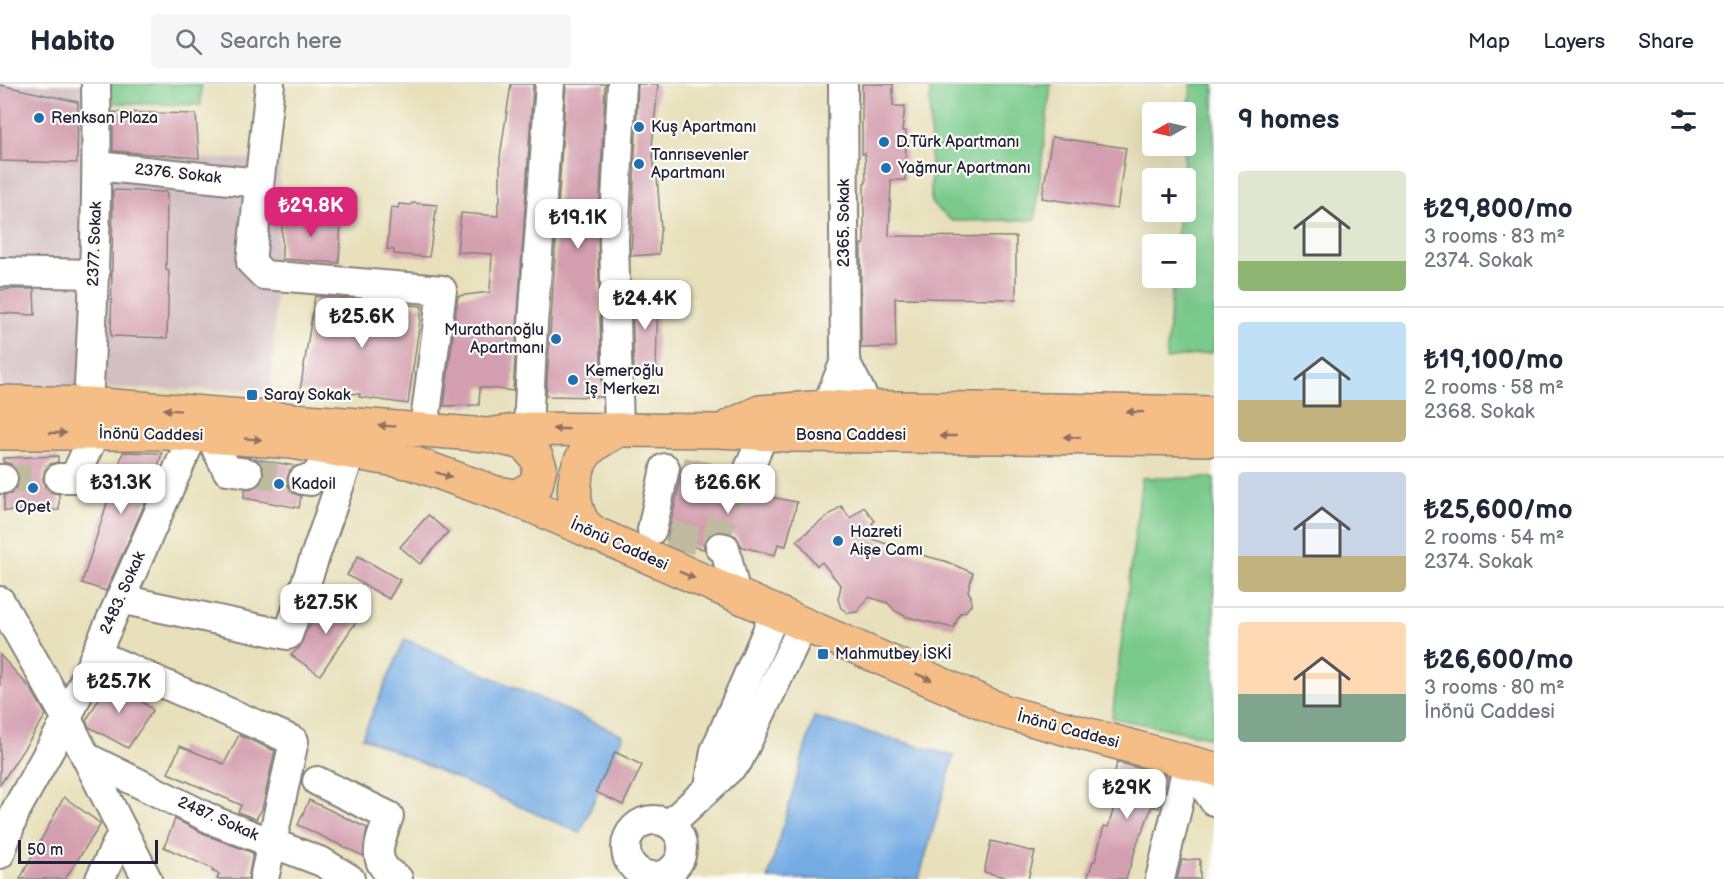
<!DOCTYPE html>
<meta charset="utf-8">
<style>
:root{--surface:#fff;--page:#f6f6f7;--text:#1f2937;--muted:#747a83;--line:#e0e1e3;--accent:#db2777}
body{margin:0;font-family:"Balsamiq Sans",sans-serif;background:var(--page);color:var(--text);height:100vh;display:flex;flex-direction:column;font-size:22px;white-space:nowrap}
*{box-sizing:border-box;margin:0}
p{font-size:20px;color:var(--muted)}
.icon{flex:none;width:33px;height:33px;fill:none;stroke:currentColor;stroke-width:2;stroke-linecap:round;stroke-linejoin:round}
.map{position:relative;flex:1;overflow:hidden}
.drawer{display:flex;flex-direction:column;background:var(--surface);width:510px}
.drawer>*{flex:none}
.needle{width:39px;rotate:261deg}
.buttons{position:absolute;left:1142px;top:18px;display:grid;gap:12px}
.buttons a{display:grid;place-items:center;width:54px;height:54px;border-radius:6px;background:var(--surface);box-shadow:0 6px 24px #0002;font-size:30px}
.scale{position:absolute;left:18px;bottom:15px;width:140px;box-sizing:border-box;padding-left:6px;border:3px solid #22223b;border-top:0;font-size:16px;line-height:21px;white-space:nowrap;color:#22223b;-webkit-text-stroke:4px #fdfcf7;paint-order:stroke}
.price{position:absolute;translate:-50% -51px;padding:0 14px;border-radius:12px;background:#fff;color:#222;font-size:20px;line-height:39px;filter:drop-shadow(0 2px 3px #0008)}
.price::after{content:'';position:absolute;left:50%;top:36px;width:18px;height:14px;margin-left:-9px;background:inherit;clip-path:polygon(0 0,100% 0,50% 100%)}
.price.selected{background:var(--accent);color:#fff}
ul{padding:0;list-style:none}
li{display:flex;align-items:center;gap:18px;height:150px;padding:0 24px}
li+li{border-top:2px solid var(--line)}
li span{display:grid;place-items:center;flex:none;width:168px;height:120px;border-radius:6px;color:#555}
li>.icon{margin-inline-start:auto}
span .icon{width:72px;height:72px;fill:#fffc;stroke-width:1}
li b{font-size:26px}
h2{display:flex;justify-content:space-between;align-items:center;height:72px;padding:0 24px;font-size:26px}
header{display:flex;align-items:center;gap:36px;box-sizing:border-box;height:84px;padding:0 30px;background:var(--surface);border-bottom:2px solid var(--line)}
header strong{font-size:28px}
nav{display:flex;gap:33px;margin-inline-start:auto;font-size:21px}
.search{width:420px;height:54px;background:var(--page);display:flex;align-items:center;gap:15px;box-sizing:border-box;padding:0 21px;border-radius:6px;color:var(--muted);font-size:22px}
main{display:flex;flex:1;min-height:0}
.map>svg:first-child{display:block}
.industrial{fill:#d2bec3}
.green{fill:#7aca8b;stroke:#4e7663;stroke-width:1.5}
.water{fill:#75ace4;stroke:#4c6790;stroke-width:1.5}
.building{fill:#d39eaf}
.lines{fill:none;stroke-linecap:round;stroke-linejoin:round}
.minor-tunnel{stroke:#c0baa1;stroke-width:28;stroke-dasharray:28 14;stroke-linecap:butt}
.minor-casing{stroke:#84817a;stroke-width:32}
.major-casing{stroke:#84817a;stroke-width:36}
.minor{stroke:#fff;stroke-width:28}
.major{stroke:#f6be87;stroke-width:33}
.oneway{fill:#8c7061}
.poi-dot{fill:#1f6fb2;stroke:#fdfcf7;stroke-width:2}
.labels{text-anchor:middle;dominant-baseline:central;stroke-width:4.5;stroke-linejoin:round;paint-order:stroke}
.poi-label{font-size:16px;fill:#22223b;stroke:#fdfcf7;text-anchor:start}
.street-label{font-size:16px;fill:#22223b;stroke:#fdfcf7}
</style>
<header>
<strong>Habito</strong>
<div class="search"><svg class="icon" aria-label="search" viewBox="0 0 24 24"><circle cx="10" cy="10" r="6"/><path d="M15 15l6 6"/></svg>Search here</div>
<nav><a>Map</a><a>Layers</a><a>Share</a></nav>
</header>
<main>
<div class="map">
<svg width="1214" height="795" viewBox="0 0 1214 795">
<rect width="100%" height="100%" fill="#fdfcf7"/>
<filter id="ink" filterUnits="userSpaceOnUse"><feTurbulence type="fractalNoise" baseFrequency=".0167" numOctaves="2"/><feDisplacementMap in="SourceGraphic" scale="12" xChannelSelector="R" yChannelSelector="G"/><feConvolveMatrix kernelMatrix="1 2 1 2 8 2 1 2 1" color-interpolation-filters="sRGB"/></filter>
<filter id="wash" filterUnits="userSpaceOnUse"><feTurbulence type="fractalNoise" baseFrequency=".008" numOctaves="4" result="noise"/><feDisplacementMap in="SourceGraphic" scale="24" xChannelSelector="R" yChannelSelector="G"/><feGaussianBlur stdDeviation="1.35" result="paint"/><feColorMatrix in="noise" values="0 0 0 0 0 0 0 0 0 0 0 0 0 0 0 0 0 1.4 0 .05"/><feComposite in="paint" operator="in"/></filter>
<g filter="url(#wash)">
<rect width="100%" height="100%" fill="#e7e0ba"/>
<polygon class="industrial" points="0,0 103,0 105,72 245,75 281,71 272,306 0,304"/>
<g class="green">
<polygon points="109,0 201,0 201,21 110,19"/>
<polygon points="930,0 1051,0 1035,136 952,137 931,119"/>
<polygon points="1191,0 1214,0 1214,268 1166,275 1173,194 1185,194 1185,160 1176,160 1179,128 1185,128 1185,94 1182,94"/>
<polygon points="1142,394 1214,394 1214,654 1112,634"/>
</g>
<g class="water">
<polygon points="405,555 623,651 580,749 362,653"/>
<polygon points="814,633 954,672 919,795 768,795"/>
</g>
<g id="blocks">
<g class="building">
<polygon points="511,0 533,0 513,307 480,303 479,321 444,322 458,212 490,208 492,170 457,168 461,129 498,132 498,119 500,118 500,73"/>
<polygon points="566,0 605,0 598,156 602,313 546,312"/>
<polygon points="638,0 658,0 652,63 655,91 657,91 661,146 660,146 659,170 631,172"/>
<polygon points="862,0 893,0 893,22 905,22 902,47 906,47 905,96 891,96 889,152 1016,153 1016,215 895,214 896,263 861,264 861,160 864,160 864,99 866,99 865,69 862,70"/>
<polygon points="0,1 78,18 77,79 1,77"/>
<polygon points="113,28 196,30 199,74 113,67"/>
<polygon points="1052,53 1126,64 1117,125 1042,114"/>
<polygon points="113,106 167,108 166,186 169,187 167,254 111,252"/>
<polygon points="412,119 437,121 429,173 394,170 394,166 387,165 391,123 398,124 399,120 411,121"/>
<polygon points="282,130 341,133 339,179 282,175"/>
<polygon points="11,205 34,205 35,231 0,229 0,206"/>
<polygon points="632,206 658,206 656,289 634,291"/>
<polygon points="315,212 422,222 408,320 359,313 360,310 300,307"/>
<polygon points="123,368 162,369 151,406 106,507 82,499"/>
<polygon points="58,372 58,378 50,380 45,385 43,395 45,403 50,408 59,410 59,426 4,427 4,411 11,410 17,404 19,394 17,386 11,380 3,378 3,374"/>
<polygon points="256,375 295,382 290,386 287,394 288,402 292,409 301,412 299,424 244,414 245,405 255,404 261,399 264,392 263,382"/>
<polygon points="683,383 720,391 720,404 726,410 732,413 742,414 754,410 797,418 786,462 778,460 775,471 742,463 736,452 723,447 714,448 708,452 704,459 704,465 667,457"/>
<polygon points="841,422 850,434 864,423 875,437 872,439 876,445 867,453 906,467 945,477 973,489 968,507 971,512 971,521 965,528 960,529 954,544 907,533 895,527 888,519 869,513 857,528 848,529 841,524 838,515 841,502 822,478 817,482 797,456"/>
<polygon points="428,431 448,448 420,480 400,463"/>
<polygon points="358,472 400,496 389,515 347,491"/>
<polygon points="330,512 360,532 320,591 291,571 300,563 306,548"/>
<polygon points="0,571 31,605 46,631 0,701"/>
<polygon points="111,594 153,626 128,664 89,643 86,637"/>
<polygon points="239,651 275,667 262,725 256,735 238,728 241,721 168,689 180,662 224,680"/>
<polygon points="615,668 642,681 623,721 596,708"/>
<polygon points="1117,678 1167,692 1159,724 1152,722 1142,749 1141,748 1126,795 1087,795 1093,777 1095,777 1104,742 1108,743 1117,714 1110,712"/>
<polygon points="64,713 101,740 65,795 20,795"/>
<polygon points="309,716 367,744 363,772 298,741"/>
<polygon points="175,735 211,753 253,769 248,795 217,795 219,790 212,787 213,785 164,763"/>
<polygon points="991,757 1035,768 1028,795 1013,795 984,788"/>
<polygon points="1200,775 1200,795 1177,795 1182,776"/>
</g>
</g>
</g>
<g filter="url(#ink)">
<use href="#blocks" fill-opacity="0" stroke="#84817a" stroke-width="1.5"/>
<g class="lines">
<g class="minor-tunnel">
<polyline points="682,387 735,397"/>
<polyline points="248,389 303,396"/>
<polyline points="3,395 59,394"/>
<polyline points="669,450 720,463"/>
<polyline points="715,461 732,396"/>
</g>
<defs>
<g id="minor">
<polyline points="270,0 251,178 264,191 442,206 424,345"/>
<polyline points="97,82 259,99"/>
<polyline points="0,188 95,190"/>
<polyline points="845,277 868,322"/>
<path d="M88 320C94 213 98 107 96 0"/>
<polyline points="826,323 845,277 843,0"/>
<polyline points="528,345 533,240 550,0"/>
<polyline points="619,346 614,156 622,0"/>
<polyline points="210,352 227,386 248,389"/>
<polyline points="59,394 74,394 95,349"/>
<polyline points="0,395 3,395"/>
<polyline points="303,396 310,397 338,366"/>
<polyline points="735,397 743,398 764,350"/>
<polyline points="652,446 665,384"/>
<polyline points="720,463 725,464 736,512"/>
<polyline points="120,515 288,551 351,368"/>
<polyline points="0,517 67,635 147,795"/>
<polyline points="96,570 294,657 264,795"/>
<polyline points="86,673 217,738 322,778 350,795"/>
<polyline points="1188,679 1214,717"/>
<path d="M317 697 389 732C380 758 368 778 398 795"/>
<polyline points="709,703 715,667 775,529"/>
<circle cx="654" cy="764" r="28"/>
<polyline points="670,740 738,677 803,541"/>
<polyline points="0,770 16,726 67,635 193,351"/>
<polyline points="100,795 123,747"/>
<polyline points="1160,795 1188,679"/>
</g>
<g id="major">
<polyline points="0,318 88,320 487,351 524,359 536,373 540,383 536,401 517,412 496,409"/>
<polyline points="1031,337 1049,326 1214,329"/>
<polyline points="730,342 760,328 826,323 1049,326"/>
<polyline points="0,349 165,349 292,358 413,379 532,422 1005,628 1214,685"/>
<polyline points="487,351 528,345 719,347 788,351 1214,355"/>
<path d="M595 450C591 446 585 442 582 437 570 416 572 379 592 363 600 356 610 351 619 346"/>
</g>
</defs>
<use href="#minor" class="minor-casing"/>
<use href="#major" class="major-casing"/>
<use href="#minor" class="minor"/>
<use href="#major" class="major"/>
</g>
<defs><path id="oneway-solid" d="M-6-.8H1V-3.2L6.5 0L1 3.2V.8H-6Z" transform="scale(1.5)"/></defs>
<g class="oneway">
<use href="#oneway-solid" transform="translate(172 326) rotate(-176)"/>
<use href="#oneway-solid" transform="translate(1135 328) rotate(-179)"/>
<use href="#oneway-solid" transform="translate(387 342) rotate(-176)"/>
<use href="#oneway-solid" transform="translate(561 345) rotate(-180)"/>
<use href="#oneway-solid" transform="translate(58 349)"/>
<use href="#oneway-solid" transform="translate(948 352) rotate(-180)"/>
<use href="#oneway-solid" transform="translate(1072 353) rotate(-179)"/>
<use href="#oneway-solid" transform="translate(253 355) rotate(4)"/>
<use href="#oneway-solid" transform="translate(444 391) rotate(19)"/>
<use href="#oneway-solid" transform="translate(687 491) rotate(24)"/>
<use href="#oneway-solid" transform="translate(924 593) rotate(23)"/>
</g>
</g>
<g class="poi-dot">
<circle cx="39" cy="34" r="6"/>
<circle cx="639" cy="43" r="6"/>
<circle cx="884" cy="58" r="6"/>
<circle cx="639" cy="80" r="6"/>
<circle cx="886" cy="84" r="6"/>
<circle cx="556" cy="255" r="6"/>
<circle cx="573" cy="296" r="6"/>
<rect x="246" y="305" width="12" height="12" rx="3"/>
<circle cx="279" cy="400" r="6"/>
<circle cx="33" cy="404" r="6"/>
<circle cx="838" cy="457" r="6"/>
<rect x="817" y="564" width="12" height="12" rx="3"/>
</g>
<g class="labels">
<g class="poi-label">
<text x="51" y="34">Renksan Plaza</text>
<text x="651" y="43">Kuş Apartmanı</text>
<text x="896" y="58">D.Türk Apartmanı</text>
<text x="651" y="71">Tanrısevenler<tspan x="651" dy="18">Apartmanı</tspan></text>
<text x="898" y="84">Yağmur Apartmanı</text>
<text x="544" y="246" text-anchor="end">Murathanoğlu<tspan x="544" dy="18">Apartmanı</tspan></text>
<text x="585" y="287">Kemeroğlu<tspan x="585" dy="18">Iş Merkezı</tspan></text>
<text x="264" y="311">Saray Sokak</text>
<text x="291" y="400">Kadoil</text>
<text x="33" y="423" text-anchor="middle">Opet</text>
<text x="850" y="448">Hazreti<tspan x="850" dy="18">Aişe Camı</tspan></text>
<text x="835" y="570">Mahmutbey İSKİ</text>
</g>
<g class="street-label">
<text transform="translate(178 90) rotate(6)">2376. Sokak</text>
<text transform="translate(844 139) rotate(-90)">2365. Sokak</text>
<text transform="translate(95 160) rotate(-88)">2377. Sokak</text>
<text transform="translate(151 351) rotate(1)">İnönü Caddesi</text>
<text x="851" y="351">Bosna Caddesi</text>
<text transform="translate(619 461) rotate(24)">İnönü Caddesi</text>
<text transform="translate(123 509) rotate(-66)">2483. Sokak</text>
<text transform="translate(1068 646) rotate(15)">İnönü Caddesi</text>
<text transform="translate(218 735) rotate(24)">2487. Sokak</text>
</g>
</g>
</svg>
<div class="buttons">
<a><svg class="needle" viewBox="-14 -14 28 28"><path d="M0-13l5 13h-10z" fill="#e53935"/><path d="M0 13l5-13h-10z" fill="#747a83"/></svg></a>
<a>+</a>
<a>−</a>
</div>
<div class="scale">50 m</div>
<b class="price selected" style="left:311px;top:154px">₺29.8K</b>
<b class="price" style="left:578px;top:166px">₺19.1K</b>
<b class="price" style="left:645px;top:247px">₺24.4K</b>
<b class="price" style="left:362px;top:265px">₺25.6K</b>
<b class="price" style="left:121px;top:431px">₺31.3K</b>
<b class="price" style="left:728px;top:431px">₺26.6K</b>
<b class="price" style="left:326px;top:551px">₺27.5K</b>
<b class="price" style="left:119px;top:630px">₺25.7K</b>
<b class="price" style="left:1127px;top:736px">₺29K</b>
</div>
<section class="drawer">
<h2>9 homes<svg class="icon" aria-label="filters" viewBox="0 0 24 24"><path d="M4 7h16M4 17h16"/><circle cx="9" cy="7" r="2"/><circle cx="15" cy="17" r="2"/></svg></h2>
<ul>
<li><span style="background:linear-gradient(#dfe7d0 75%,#8fb573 0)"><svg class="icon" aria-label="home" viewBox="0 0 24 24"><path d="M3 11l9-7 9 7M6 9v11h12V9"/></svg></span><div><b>₺29,800/mo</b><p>3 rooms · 83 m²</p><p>2374. Sokak</p></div></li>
<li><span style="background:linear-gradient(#bfe0f5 65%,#c2b280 0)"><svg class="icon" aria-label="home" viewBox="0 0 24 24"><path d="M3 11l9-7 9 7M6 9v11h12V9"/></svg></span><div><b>₺19,100/mo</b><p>2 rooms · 58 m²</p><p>2368. Sokak</p></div></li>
<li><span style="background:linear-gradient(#c9d6e8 70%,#c2b280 0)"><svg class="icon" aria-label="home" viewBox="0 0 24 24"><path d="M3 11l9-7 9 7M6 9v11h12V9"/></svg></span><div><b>₺25,600/mo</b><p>2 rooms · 54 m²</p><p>2374. Sokak</p></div></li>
<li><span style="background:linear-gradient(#ffd9b3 60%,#7fa58c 0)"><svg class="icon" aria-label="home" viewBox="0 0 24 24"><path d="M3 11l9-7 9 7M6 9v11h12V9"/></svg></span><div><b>₺26,600/mo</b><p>3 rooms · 80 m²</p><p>İnönü Caddesi</p></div></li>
</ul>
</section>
</main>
